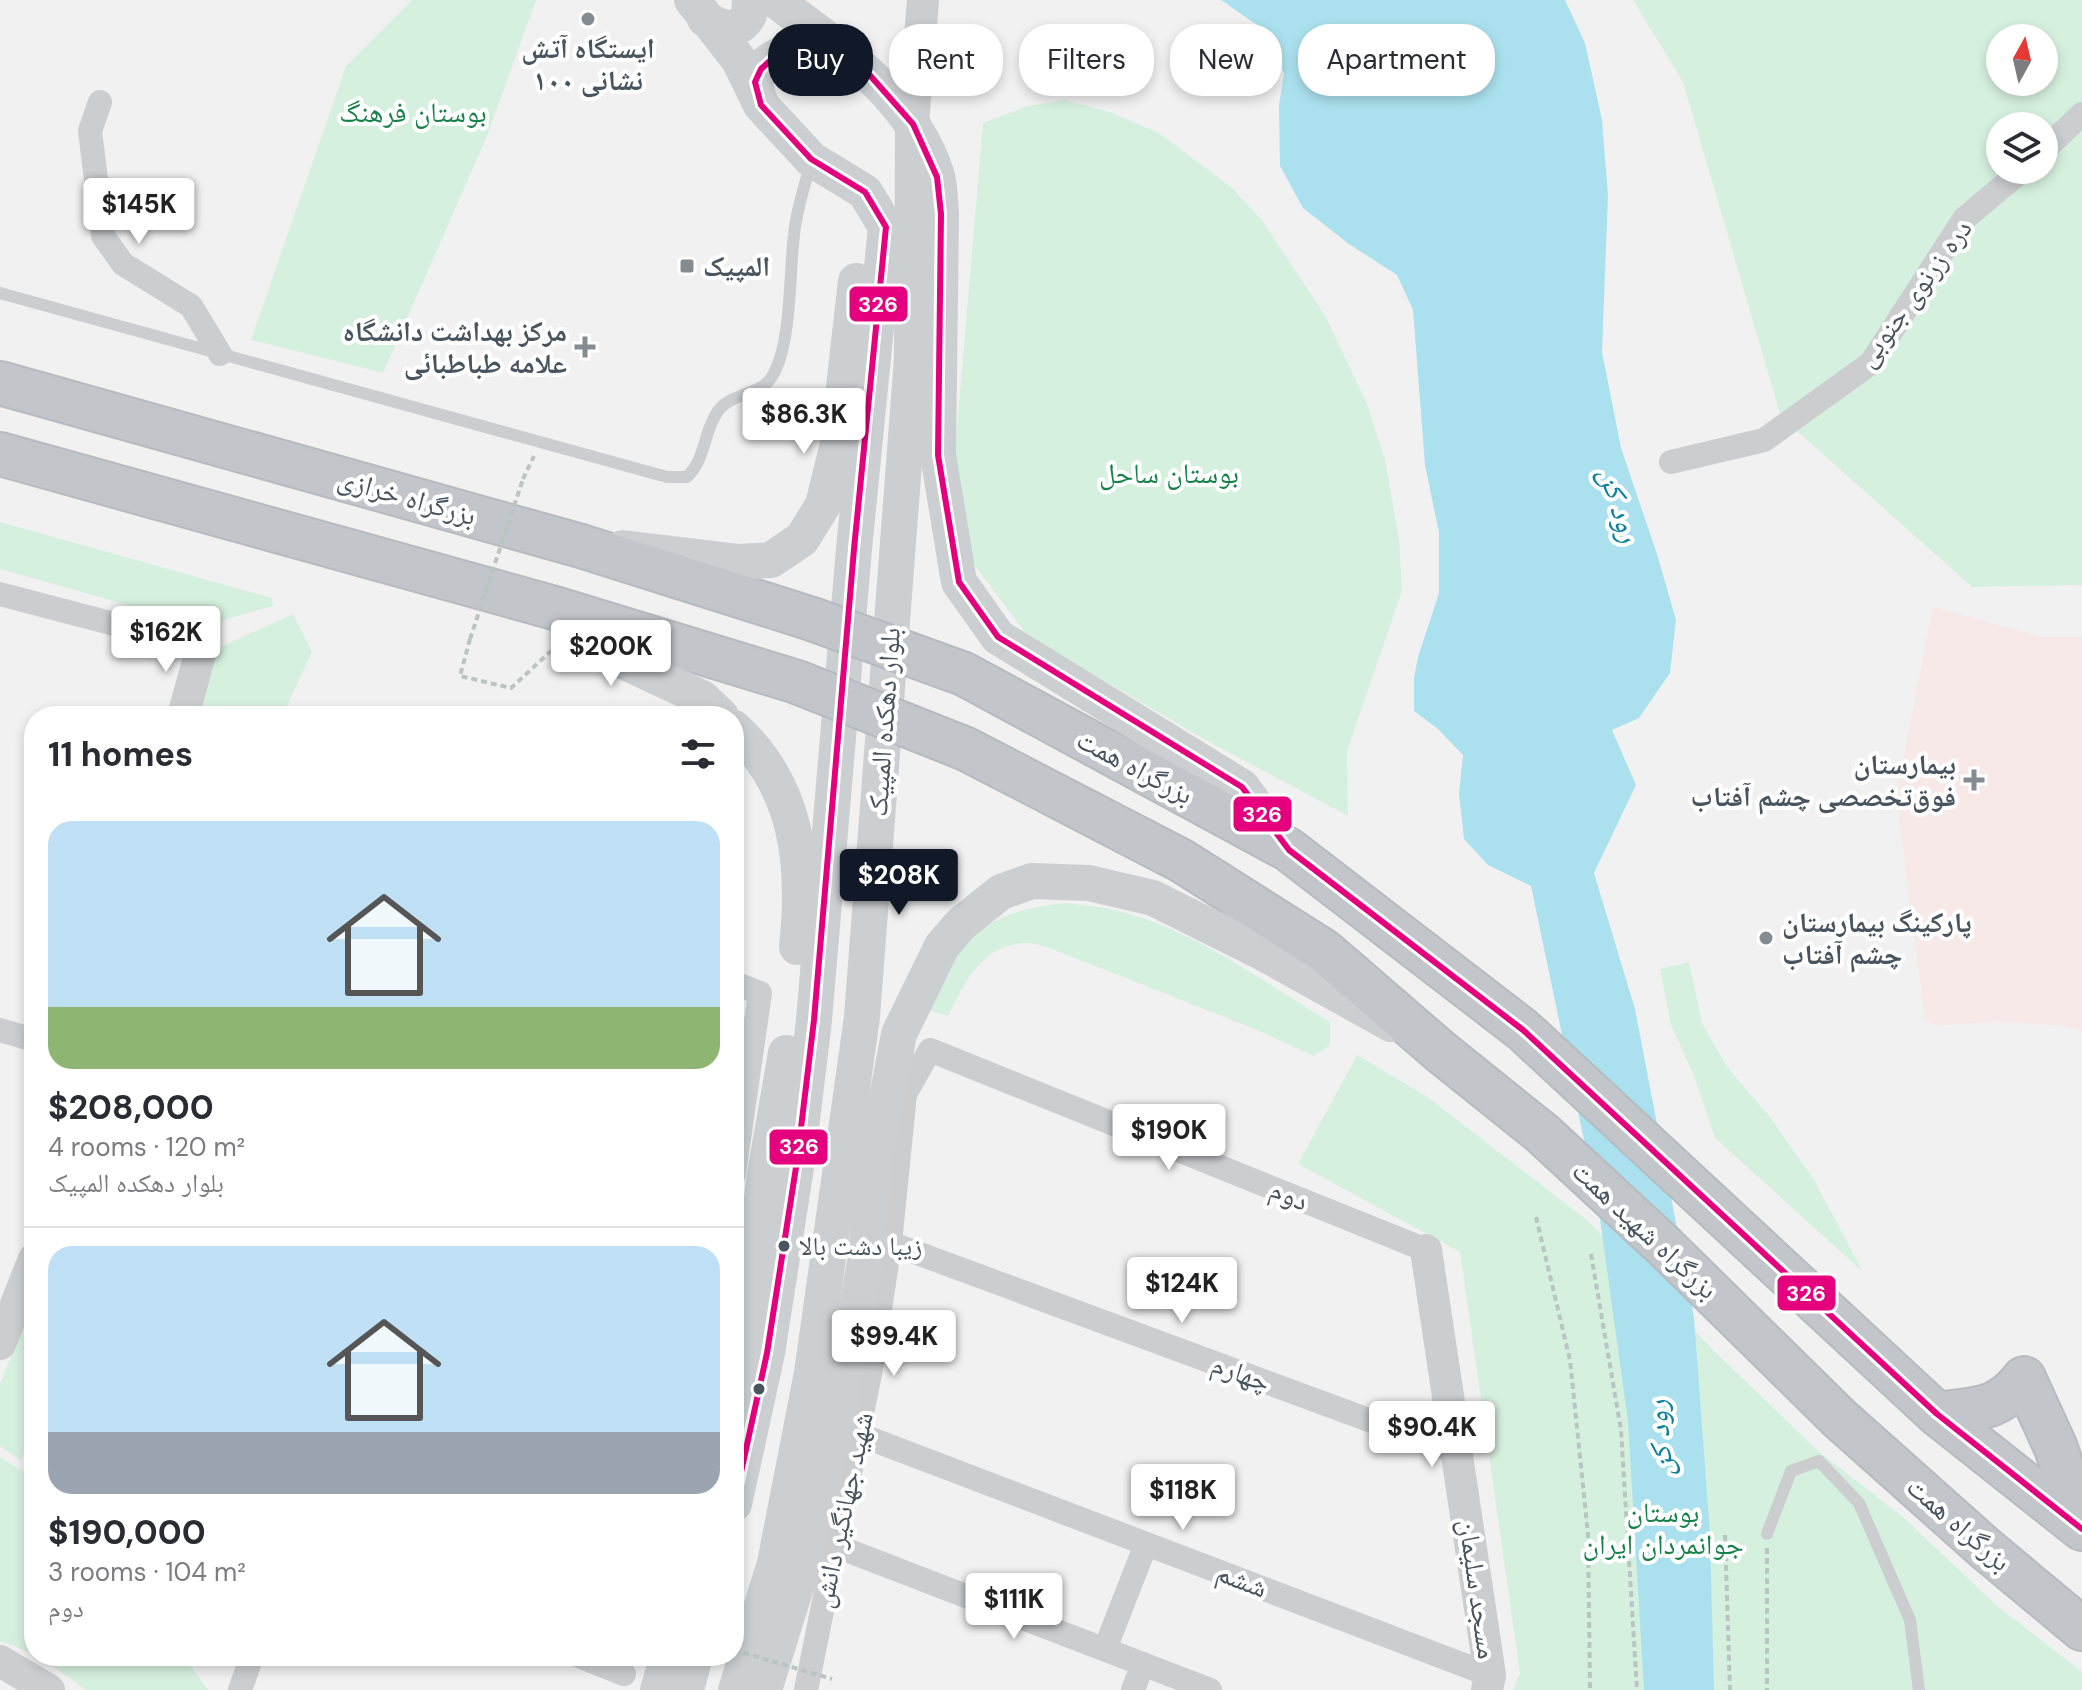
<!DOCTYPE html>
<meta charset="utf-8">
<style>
:root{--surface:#fff;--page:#f7f7f7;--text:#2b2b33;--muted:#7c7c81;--line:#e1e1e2;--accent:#111827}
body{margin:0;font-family:"DM Sans","Noto Naskh Arabic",sans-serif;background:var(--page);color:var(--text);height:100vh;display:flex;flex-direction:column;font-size:30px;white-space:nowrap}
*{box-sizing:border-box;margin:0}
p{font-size:26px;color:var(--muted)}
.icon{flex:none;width:44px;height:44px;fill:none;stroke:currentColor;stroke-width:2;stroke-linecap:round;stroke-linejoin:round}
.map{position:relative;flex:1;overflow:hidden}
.side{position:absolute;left:24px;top:706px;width:720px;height:960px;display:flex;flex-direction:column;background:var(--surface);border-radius:32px;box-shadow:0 4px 12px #0003}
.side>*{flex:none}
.banner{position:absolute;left:768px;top:24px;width:760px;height:72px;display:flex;gap:16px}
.needle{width:52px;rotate:8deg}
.fabs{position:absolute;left:1986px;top:24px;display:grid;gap:16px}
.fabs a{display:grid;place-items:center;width:72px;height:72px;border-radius:50%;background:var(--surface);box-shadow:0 4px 12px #0003;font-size:40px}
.price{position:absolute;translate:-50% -68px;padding:0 18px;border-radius:8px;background:#fff;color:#222;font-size:26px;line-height:52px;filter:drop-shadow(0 2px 4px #0008)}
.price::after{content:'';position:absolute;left:50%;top:48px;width:24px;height:18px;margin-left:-12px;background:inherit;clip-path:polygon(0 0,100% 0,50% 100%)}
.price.active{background:var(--accent);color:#fff}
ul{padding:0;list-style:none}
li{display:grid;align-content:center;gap:16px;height:424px;padding:0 24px}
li+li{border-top:2px solid var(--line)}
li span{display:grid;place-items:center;height:248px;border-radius:24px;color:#555}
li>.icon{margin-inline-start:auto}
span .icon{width:144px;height:144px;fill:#fffc;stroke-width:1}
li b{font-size:34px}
h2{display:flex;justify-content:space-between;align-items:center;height:96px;padding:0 24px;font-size:34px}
.pill{padding:0 28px;border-radius:32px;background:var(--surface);box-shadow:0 4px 12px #0003;font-size:28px;line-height:72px}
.pill.active{background:var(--accent);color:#fff}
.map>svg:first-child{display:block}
.medical{fill:#f7e9e8}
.green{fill:#d6f0df;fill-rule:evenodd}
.water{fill:#abe1ee}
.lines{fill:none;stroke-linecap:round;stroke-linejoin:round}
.trunk-casing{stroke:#b6bbc1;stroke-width:46}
.path{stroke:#b9c5c1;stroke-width:4;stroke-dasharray:6 4;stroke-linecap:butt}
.service{stroke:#cbcdcf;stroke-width:12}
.minor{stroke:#cbcdcf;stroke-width:24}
.tertiary{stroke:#cbcdcf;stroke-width:32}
.secondary{stroke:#cccfd2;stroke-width:36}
.trunk{stroke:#c2c6ca;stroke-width:42}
.trunk-bridge-casing{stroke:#b6bbc1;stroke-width:46;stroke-linecap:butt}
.path-bridge{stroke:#b9c5c1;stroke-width:4;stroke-dasharray:6 4;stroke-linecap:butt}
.trunk-bridge{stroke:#c2c6ca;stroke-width:42}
.bus-1-casing{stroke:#fff;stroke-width:12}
.bus-1{stroke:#e5007d;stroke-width:6}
.poi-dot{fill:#848b91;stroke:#fff;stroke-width:3}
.bus-dot{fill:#48545e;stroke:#fff;stroke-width:3}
.labels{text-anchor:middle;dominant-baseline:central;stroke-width:8;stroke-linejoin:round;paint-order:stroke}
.bus-label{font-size:26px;fill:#48545e;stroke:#fff;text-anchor:start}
.poi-label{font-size:28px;font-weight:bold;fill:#48545e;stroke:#fff;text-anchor:start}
.park-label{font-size:28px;fill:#17814a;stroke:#fff}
.street-label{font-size:28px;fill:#48545e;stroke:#fff}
.water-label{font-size:30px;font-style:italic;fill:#0c819d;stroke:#fff}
.line-badge{stroke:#fff;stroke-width:3}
.badge-label{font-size:22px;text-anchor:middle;font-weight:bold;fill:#fff}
</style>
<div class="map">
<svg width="2082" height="1690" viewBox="0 0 2082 1690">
<rect width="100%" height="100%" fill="#f2f1f1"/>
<polygon class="medical" points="1933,607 2043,637 2082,637 2082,1031 2062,1026 1998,1021 1937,1026 1925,1020 1896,795"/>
<g class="green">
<polygon points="412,0 536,0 487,136 383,373 251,340 346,66"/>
<path d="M1633 0H2082V585L1972 587 1781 417 1683 82ZM2000 38H2044V82H2000ZM2000 126H2044V170H2000Z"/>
<polygon points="1065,100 1110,112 1159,133 1231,187 1261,219 1326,317 1367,404 1385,460 1399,539 1402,591 1347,751 1348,816 1202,738 1028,636 966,554 954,463 983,123 1028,106"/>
<polygon points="0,522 272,598 273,606 202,626 0,569"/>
<polygon points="293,614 312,652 282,716 199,716 218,648"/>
<path d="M1067 903C1081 905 1096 906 1110 909 1190 926 1261 981 1330 1022V1045L1314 1056 1257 1030 1052 949C1044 947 1035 943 1027 943 982 944 965 982 948 1016L925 1009C964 937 982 911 1067 903Z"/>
<polygon points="1689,962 1702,1023 1727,1067 1770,1117 1814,1180 1863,1272 1715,1138 1694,1076 1671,1025 1660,969"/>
<polygon points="1357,1055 1426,1096 1588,1221 1714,1351 1818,1451 1903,1517 1996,1605 2082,1672 2082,1690 1513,1690 1520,1673 1460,1252 1298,1164"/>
<polygon points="34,1298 34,1425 21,1461 0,1446 0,1384"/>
<polygon points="0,1457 34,1479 34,1654 0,1641"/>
<polygon points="39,1656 183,1656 208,1690 86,1690"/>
</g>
<polygon class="water" points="1221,0 1565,0 1585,43 1602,120 1608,195 1602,352 1621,448 1657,554 1676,620 1670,673 1639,718 1612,730 1636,785 1594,873 1635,1009 1694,1317 1710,1534 1714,1690 1644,1690 1628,1421 1599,1212 1531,886 1488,865 1464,839 1459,794 1463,755 1438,729 1414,711 1414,678 1418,657 1439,593 1439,533 1425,465 1413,310 1397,275 1349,244 1303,208 1280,166 1279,105 1284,73 1267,32"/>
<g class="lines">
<defs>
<g id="trunk">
<polyline points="0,383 581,546 812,619"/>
<polyline points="0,454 558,609 797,682"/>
<polyline points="964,674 1289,850 1523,1030 1937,1414 2082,1529"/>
<polyline points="966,749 1182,861 1324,951 1441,1052 1543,1134 1664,1246 1839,1418 1986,1549 2082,1629"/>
<path d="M1937 1414C1977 1408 1997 1412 2024 1378L2056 1448 2082 1528"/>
</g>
</defs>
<use href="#trunk" class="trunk-casing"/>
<g class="path">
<polyline points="523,479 534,456"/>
<polyline points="470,639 460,676 511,688 551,651"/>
<polyline points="1536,1217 1570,1360 1588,1534 1590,1690"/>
<polyline points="1591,1254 1621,1430 1637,1690"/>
<polyline points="1725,1535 1730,1690"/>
<polyline points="1767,1548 1767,1690"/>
</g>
<g class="service">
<path d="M0 293 667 477H687C707 457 703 432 718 411 731 392 762 396 773 375 792 341 789 274 794 235 796 210 805 186 811 162"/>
<polyline points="1767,1534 1791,1471 1819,1461 1859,1503 1910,1620 1919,1690"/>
</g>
<g class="minor">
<polyline points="100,102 90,131 103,236 123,264 191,306 220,354"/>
<polyline points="2044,150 2082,114"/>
<polyline points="1671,462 1764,440 1871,363 1964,219 2022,170"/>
<polyline points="0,594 202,647"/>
<polyline points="734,983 760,993 734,1174"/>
<polyline points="0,1030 34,1040"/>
<polyline points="890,1243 1458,1453"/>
<polyline points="858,1434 1490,1675"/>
<polyline points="836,1546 1210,1690"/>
<polyline points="1105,1649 1146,1544"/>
<polyline points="579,1656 624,1674"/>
<polyline points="240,1690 252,1656"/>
<polyline points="806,1690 871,1369 890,1243 905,1094 930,1050 1426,1250"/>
<polyline points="1133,1690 1143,1664"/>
</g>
<g class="tertiary">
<polyline points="913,124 923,0"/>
<polyline points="183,716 202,647"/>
<polyline points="1426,1250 1490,1675 1487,1690"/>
<polyline points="0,1344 34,1259"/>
<polyline points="0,1661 49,1690"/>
</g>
<g class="secondary">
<polyline points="692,0 739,60 761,105 811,159 865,192 886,227 854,549 814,1020 797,1161 767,1353 734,1504"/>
<path d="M775 0C838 47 913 97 937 176 940 188 940 202 941 214L938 455 959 582 998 637 1242 787 1288 849"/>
<path d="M705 19C721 28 738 35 749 15L750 0"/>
<path d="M761 104C759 98 756 91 756 85 755 63 784 50 802 50 817 50 833 57 846 60"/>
<polyline points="623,548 739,562 771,560 802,539 823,505 837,448 856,281"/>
<polyline points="558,609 572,633 614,657 702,698 721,716"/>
<path d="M734 728C798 787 806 864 797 947"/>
<polyline points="734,1375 752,1282 765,1174 786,1053"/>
<polyline points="658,1690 668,1656"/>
<polyline points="686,1690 695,1656"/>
<polyline points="736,1690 775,1563 812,1373 862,1017 912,358 913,124"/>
<polyline points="764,1690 800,1574 837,1422 865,1262 876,1155 899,1034 942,946 961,924 1001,892 1032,881 1089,883 1153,898 1269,956 1391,1024"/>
</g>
<use href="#trunk" class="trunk"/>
<defs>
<g id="trunk-bridge">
<polyline points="812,619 964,674"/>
<polyline points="797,682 966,749"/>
</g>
</defs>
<use href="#trunk-bridge" class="trunk-bridge-casing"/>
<g class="path-bridge">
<polyline points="470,639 523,479"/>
<polyline points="734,1650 832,1679"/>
</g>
<use href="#trunk-bridge" class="trunk-bridge"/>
<defs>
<polyline id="bus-1" points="734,1504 767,1353 797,1161 814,1020 854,549 886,227 865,192 811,159 761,105 755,82 761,69 772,59 786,51 805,50 859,63 913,124 937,177 941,214 938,455 959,582 998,637 1242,787 1289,850 1523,1030 1937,1414 2082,1529"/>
</defs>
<use href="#bus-1" class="bus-1-casing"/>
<use href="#bus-1" class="bus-1"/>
</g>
<g class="poi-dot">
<circle cx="588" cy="19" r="8"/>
<rect x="679" y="258" width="16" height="16" rx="4"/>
<path d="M581 335h8v8h8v8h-8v8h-8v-8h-8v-8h8z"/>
<path d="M1970 768h8v8h8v8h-8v8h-8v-8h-8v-8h8z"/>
<circle cx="1766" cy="938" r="8"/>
</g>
<g class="bus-dot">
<circle cx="784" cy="1246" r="7"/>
<circle cx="759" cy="1389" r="7"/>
</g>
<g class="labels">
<g class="bus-label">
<text x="799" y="1246">زیبا دشت بالا</text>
</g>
<g class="poi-label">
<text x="588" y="48" text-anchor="middle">ایستگاه آتش<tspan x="588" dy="32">نشانی ۱۰۰</tspan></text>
<text x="703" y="266">المپیک</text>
<text x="567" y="331" text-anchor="end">مرکز بهداشت دانشگاه<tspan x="567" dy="32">علامه طباطبائی</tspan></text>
<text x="1956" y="764" text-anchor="end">بیمارستان<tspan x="1956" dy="32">فوق‌تخصصی چشم آفتاب</tspan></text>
<text x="1782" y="922">پاركينگ بيمارستان<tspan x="1782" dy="32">چشم آفتاب</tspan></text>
</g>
<g class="park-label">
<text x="413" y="112">بوستان فرهنگ</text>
<text x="1169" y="473">بوستان ساحل</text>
<text x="1663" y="1512">بوستان<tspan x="1663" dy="32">جوانمردان ایران</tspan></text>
</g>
<g class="street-label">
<text transform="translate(1914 293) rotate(-54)">دره زرنوی جنوبی</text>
<text transform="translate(407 497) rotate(16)">بزرگراه خرازی</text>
<text transform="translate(884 722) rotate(-86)">بلوار دهکده المپیک</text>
<text transform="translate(1135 767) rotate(28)">بزرگراه همت</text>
<text transform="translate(1289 1195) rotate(22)">دوم</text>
<text transform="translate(1645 1230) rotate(43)">بزرگراه شهید همت</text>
<text transform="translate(1241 1373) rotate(20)">چهارم</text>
<text transform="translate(843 1510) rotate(-78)">شهید جهانگیر دانش</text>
<text transform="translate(1959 1524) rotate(41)">بزرگراه همت</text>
<text transform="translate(1242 1580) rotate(21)">ششم</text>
<text transform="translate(1478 1589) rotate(82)">مسجد سلیمان</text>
</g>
<g class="water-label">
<text transform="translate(1620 505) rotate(73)">رود کن</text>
<text transform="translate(1659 1438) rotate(-95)">رود کن</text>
</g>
</g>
<g class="line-badge">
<rect x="848" y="285" width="61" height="38" rx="8" fill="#e5007d"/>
<rect x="1232" y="795" width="61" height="38" rx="8" fill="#e5007d"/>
<rect x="768" y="1128" width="61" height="38" rx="8" fill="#e5007d"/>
<rect x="1776" y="1274" width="61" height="38" rx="8" fill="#e5007d"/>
</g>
<g class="badge-label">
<text x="878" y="312">326</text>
<text x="1262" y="822">326</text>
<text x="799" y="1154">326</text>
<text x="1806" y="1301">326</text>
</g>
</svg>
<div class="fabs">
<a><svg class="needle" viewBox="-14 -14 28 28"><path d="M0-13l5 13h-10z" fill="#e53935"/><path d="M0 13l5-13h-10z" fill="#7c7c81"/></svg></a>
<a><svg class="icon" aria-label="layers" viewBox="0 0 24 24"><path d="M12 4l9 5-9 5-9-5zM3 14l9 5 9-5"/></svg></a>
</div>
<b class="price" style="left:139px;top:246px">$145K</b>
<b class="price" style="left:804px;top:456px">$86.3K</b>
<b class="price" style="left:166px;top:674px">$162K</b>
<b class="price" style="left:611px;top:688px">$200K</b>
<b class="price active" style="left:899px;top:917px">$208K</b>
<b class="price" style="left:1169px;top:1172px">$190K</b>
<b class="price" style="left:1182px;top:1325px">$124K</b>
<b class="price" style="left:894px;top:1378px">$99.4K</b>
<b class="price" style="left:1432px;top:1469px">$90.4K</b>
<b class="price" style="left:1183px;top:1532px">$118K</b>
<b class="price" style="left:1014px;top:1641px">$111K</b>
<div class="banner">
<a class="pill active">Buy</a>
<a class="pill">Rent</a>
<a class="pill">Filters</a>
<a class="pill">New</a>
<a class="pill">Apartment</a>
</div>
<section class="side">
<h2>11 homes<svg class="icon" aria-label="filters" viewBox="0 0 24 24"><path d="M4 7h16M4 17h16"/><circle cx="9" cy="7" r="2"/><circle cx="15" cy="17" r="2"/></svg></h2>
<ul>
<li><span style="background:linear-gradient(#bfe0f5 75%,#8fb573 0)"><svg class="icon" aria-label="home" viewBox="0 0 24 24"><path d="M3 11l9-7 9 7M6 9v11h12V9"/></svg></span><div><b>$208,000</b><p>4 rooms · 120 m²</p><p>بلوار دهکده المپیک</p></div></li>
<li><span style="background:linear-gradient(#bfe0f5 75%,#9aa5b1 0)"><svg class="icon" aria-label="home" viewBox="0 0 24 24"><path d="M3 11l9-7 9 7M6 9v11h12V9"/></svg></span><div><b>$190,000</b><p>3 rooms · 104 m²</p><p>دوم</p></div></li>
</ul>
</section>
</div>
